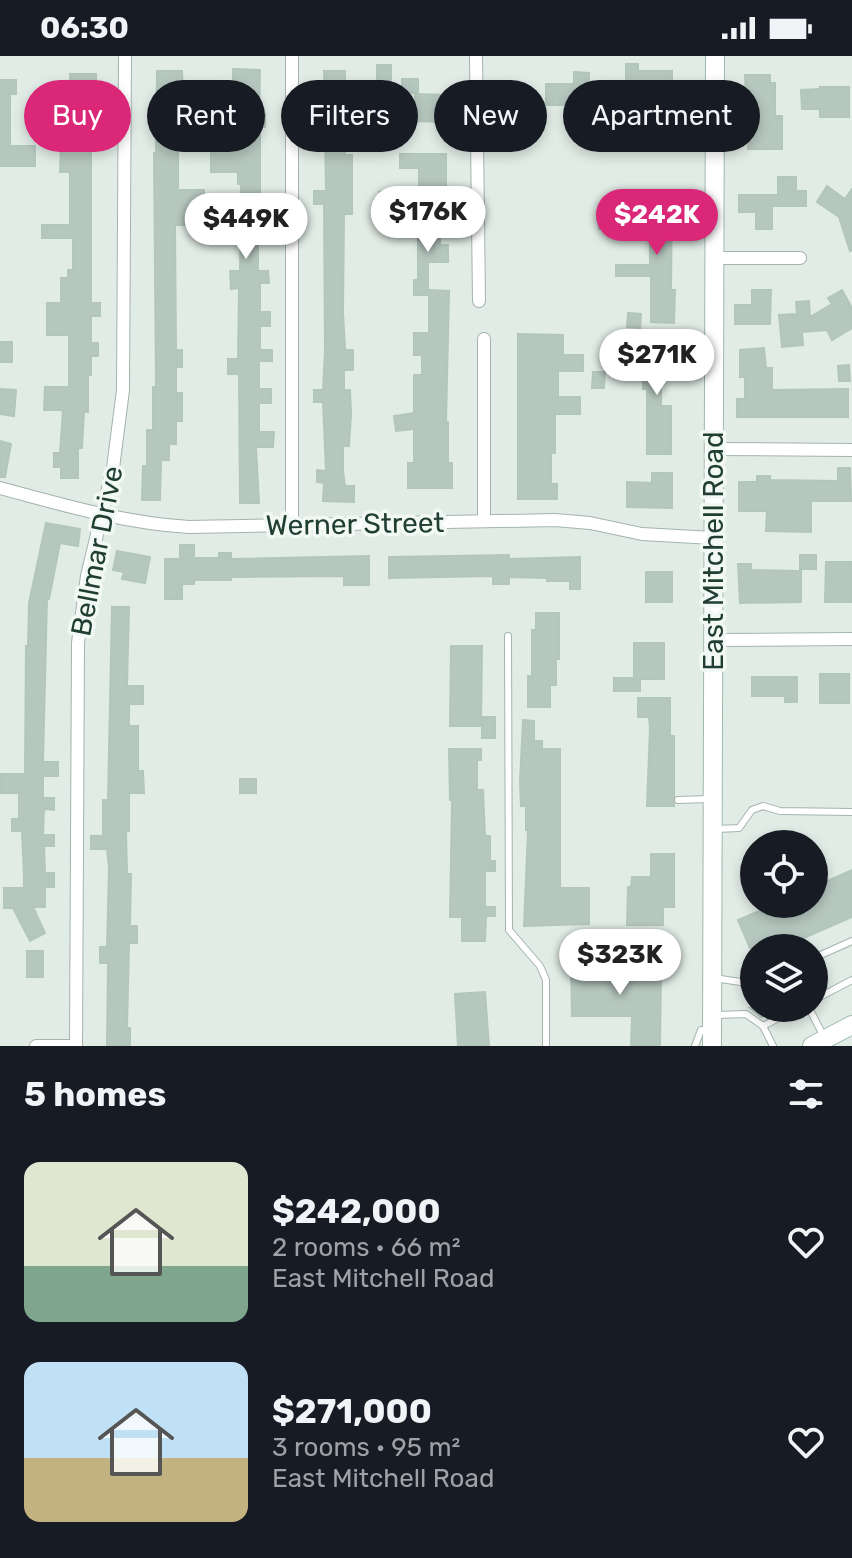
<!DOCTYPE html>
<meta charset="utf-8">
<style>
:root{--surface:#171b24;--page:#20242c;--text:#f1f3f6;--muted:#9ea1a6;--accent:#db2777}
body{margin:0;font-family:Rubik,sans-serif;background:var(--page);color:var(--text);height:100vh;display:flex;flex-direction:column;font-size:30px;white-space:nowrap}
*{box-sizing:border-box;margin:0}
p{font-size:26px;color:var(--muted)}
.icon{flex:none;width:44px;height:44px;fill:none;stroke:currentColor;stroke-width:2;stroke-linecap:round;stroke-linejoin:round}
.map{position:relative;height:990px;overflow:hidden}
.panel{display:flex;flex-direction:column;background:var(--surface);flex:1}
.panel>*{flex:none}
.banner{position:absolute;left:24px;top:24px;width:804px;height:72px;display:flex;gap:16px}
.tools{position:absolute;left:740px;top:774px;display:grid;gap:16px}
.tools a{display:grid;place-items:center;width:88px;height:88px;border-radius:50%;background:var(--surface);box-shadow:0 4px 12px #0003;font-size:40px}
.price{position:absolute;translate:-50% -68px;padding:0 18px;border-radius:28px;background:#fff;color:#222;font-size:26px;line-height:52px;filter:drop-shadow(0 2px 4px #0008)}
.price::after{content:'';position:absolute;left:50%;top:48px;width:24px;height:18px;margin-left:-12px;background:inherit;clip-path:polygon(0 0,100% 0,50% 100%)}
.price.active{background:var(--accent);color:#fff}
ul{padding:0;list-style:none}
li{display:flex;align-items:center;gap:24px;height:200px;padding:0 24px}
li span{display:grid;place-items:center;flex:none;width:224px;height:160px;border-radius:16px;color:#555}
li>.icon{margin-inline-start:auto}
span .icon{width:96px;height:96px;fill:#fffc;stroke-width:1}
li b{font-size:34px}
h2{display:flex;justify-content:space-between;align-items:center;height:96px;padding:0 24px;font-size:34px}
.chip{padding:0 28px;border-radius:36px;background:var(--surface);box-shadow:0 4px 12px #0003;font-size:28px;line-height:72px}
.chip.active{background:var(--accent);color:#fff}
.status{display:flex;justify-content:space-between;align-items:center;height:56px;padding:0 40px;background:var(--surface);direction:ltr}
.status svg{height:22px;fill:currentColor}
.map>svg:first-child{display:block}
.building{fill:#b6c7bf;stroke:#b3c6bc;stroke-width:2}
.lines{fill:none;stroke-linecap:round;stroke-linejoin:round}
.lane-casing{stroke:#a4b4ad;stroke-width:8}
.street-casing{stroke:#a4b4ad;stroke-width:14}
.secondary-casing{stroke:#9fb9ad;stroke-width:20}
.lane{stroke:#fff;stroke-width:6}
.street{stroke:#fff;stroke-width:12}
.secondary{stroke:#fff;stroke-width:18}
.labels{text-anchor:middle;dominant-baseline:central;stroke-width:7;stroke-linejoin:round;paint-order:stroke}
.street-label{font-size:28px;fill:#213e33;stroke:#f2f9f5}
</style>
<div class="status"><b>06:30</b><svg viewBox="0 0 49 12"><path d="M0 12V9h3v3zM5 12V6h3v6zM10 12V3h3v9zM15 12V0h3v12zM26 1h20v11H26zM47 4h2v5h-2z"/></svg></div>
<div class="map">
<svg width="852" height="990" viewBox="0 0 852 990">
<rect width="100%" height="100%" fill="#e1ece6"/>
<g class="building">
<polygon points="626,8 638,8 638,15 672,15 672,47 650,47 650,32 626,32"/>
<rect x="377" y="9" width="14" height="20"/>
<polygon points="233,13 260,14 259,58 265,58 265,71 260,71 260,177 266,177 266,188 258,188 258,215 268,215 269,227 260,227 260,256 270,256 270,270 260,270 260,294 272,294 272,305 259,305 259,333 271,333 271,347 259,347 259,376 274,376 273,391 256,391 259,447 240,447 239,318 228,318 228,303 238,303 239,232 231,233 230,215 240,215 241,128 238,128 238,116 211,116 211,93 225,93 225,50 211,49 211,25 233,25"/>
<polygon points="157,15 182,15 186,89 178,89 178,134 204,134 204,153 185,153 185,169 175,169 176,294 182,294 182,311 176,311 176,337 182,337 182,365 176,365 176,388 169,388 169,404 161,404 160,444 142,444 143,410 147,410 147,374 153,374 153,331 156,331 154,97 156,97"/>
<polygon points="324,15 345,15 345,32 369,32 369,48 345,48 345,99 352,99 352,158 344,158 343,256 345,294 353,294 353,314 344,314 344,334 350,334 351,358 349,390 343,390 343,415 345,430 354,430 354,446 323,445 324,427 317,426 317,414 326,415 323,346 314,346 314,334 323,334 325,294 324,148 314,148 314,135 326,135"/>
<polygon points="574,16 589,17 588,72 576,71 576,59 566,58 566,49 546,49 546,28 574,28"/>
<polygon points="70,18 96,18 96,58 103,58 103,73 91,73 91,247 100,247 100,260 91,260 91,287 98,287 98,300 91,300 91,319 88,319 88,356 84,356 82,392 78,392 78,422 61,422 61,411 54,411 54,397 60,397 63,354 44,354 45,331 69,331 69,279 47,279 47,247 61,247 61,222 68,222 68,214 73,214 73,182 42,182 42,169 70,169 70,116 60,116 62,58 70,58"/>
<polygon points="745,19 770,19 770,27 775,27 775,60 782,60 782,93 748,93"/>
<rect x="402" y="23" width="16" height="14"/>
<polygon points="0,24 16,24 16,38 10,38 10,90 35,90 35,110 0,110"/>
<polygon points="820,31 849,31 849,61 820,61 820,53 802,53 801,34 820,33"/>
<polygon points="415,38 448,39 448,66 415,65"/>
<polygon points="400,98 446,98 446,138 419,138 419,112 400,112"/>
<polygon points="778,121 796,121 796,135 806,135 806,150 772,150 772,173 756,173 756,156 739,156 739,139 778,139"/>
<polygon points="827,130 845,143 852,133 852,194 850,195 839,161 817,146"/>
<polygon points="409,135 410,174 379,174 379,136"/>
<polygon points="643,137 672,137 671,234 675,234 674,267 651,266 651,220 616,220 616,209 650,209 650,165 643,165"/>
<rect x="599" y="157" width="23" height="16"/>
<polygon points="418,167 440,167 440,189 448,189 448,206 428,206 428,239 414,239 414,224 418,224"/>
<polygon points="429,234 449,235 446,366 448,366 448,407 452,407 452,432 408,432 408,407 414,407 414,373 396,375 394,360 414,357 414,319 422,319 422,299 414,299 414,277 429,277"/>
<polygon points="752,234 771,234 770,268 735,268 735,249 752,249"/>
<polygon points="842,234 852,252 852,272 832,284 827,274 802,276 803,289 782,291 779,259 797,258 796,246 809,245 810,261 832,248 828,242"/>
<polygon points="628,257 641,258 640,272 627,271"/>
<polygon points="518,278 563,279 563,299 583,299 583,315 558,315 558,341 580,341 580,358 555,358 555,397 551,397 551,428 557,428 557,443 518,443"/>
<rect x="0" y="286" width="12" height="20"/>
<polygon points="643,289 673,289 673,319 661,319 661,350 671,350 671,398 647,398 647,333 643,333"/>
<polygon points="764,292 766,312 772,312 772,334 848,333 848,361 737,361 737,343 745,343 745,321 740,321 740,294"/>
<polygon points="849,309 850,325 839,325 838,310"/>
<polygon points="593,316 605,316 604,332 592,332"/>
<polygon points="0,333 16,334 14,360 0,358"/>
<polygon points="0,385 11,388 5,421 0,421"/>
<polygon points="838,412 850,412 851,445 811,445 811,476 766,475 767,455 739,455 739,426 757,426 757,420 770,420 770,424 838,425"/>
<polygon points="652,417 672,417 672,452 627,451 627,426 652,427"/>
<polygon points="46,467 80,473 78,490 60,487 49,543 47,542 43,706 58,706 58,720 43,720 43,742 54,742 54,754 44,753 43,779 54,779 54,790 44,790 45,817 54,817 54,831 45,831 45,851 33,851 45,877 30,885 13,852 4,852 4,832 24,832 24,820 22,775 12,775 12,763 19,763 19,737 1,737 1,718 25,718 26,590 28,590 29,547"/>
<polygon points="180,489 194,489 194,502 219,502 219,497 231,497 231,503 369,500 369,529 344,529 344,520 231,521 231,524 194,524 194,528 182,528 182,543 165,543 165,503 180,503"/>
<polygon points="117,495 150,501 145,527 122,523 124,516 113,514"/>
<polygon points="509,499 509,503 580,501 580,533 570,533 570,525 547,525 547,522 509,521 509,528 493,528 493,520 389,522 389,501"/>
<rect x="800" y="499" width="16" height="14"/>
<polygon points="826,506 852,506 852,546 825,546"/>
<polygon points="738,508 751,508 751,514 801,515 801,546 740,547"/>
<rect x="646" y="516" width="26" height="30"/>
<polygon points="112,551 129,551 127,630 143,630 143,648 129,648 129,670 138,670 138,715 143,715 144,737 129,737 129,775 126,775 127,818 131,818 130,870 137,870 137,887 129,887 127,972 130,972 130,990 107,990 108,907 100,907 100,891 107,891 109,812 107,793 91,793 91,780 103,780 103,744 108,744"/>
<polygon points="536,557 559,557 559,603 556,603 556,629 550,629 550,651 528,651 528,620 532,620 532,574 536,574"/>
<polygon points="634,587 664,587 664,623 640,623 640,635 614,635 614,622 634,622"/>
<polygon points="451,590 482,590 481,670 450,670"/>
<rect x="820" y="618" width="29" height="29"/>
<polygon points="752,621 797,621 797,646 785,646 785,640 752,640"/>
<polygon points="638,642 670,642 670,680 674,680 674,750 647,750 650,672 649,661 638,661"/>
<rect x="482" y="661" width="13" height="21"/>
<polygon points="523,664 534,665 534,685 542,685 542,693 560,693 560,832 589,832 589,868 524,870 528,774 526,774 526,750 521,750 520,726"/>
<polygon points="449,693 481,693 481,704 477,704 477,734 483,734 485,780 490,780 490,805 495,805 495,815 485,815 485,851 495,851 495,860 486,860 485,885 462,885 462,861 450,861 452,744 450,744"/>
<rect x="240" y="723" width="16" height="14"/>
<polygon points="651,798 674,798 674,851 663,851 663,869 627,869 628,831 631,831 632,821 651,821"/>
<polygon points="852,814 852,861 781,892 750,892 738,864 775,848 814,848 814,831"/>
<rect x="27" y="895" width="16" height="26"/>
<polygon points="571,908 631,908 631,914 661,915 660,990 631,990 632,960 572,960"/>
<polygon points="485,936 489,990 458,990 455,938"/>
<polygon points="750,952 781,952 761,961"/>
</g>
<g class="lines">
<defs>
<g id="lane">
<polyline points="508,580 509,874 540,910 546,924 546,990"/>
<polyline points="678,744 710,743"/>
<polyline points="717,773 739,772 752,754 763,750 780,755 852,756"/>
<polyline points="814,902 852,885"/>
<polyline points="714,922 754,928"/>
<polyline points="814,944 852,924"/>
<polyline points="809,952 824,981"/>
<polyline points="716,959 746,958 763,970"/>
<polyline points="695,990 701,974 709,974"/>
<polyline points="773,990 763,970 798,952"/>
</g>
<g id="street">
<polyline points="292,0 292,469"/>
<polyline points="476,0 479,245"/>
<polyline points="713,202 800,202"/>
<polyline points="484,283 484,465"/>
<polyline points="712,393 852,394"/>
<path d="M0 432C63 449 124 467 189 471L555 464 590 467 642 478 713 482"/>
<polyline points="713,584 852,583"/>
<polyline points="36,990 76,990 78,587 87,520 113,412 123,334 125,0"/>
</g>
<g id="secondary">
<polyline points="712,990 715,0"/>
<polyline points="812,990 852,969"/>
</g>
</defs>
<use href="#lane" class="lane-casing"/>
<use href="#street" class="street-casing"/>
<use href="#secondary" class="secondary-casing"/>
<use href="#lane" class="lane"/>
<use href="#street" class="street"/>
<use href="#secondary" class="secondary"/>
</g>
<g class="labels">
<g class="street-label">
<text transform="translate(355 468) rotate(-1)">Werner Street</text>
<text transform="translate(97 495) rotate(-79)">Bellmar Drive</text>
<text transform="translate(713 495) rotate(-90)">East Mitchell Road</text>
</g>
</g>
</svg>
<div class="tools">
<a><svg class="icon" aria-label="locate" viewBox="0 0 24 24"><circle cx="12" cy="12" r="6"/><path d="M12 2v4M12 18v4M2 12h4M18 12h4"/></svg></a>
<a><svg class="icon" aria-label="layers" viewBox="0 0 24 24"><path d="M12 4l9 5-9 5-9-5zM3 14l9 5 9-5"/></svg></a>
</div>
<b class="price" style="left:428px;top:198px">$176K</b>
<b class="price active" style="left:657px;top:201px">$242K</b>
<b class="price" style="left:246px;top:205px">$449K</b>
<b class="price" style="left:657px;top:341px">$271K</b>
<b class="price" style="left:620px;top:941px">$323K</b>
<div class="banner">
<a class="chip active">Buy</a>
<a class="chip">Rent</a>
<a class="chip">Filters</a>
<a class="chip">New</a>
<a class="chip">Apartment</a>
</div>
</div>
<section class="panel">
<h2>5 homes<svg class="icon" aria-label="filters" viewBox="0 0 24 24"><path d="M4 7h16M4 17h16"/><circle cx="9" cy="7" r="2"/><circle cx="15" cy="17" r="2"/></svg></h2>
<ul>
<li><span style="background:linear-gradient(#dfe7d0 65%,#7fa58c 0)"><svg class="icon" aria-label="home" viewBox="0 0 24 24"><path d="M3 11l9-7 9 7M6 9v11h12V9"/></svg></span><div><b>$242,000</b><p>2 rooms · 66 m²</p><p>East Mitchell Road</p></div><svg class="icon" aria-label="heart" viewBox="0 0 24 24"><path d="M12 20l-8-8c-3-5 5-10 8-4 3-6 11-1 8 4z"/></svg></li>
<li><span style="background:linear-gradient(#bfe0f5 60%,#c2b280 0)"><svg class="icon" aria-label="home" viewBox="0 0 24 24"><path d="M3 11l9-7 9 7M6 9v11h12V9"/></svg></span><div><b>$271,000</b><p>3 rooms · 95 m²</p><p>East Mitchell Road</p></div><svg class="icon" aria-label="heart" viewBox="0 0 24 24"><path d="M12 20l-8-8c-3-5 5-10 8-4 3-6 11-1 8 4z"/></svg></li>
</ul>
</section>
